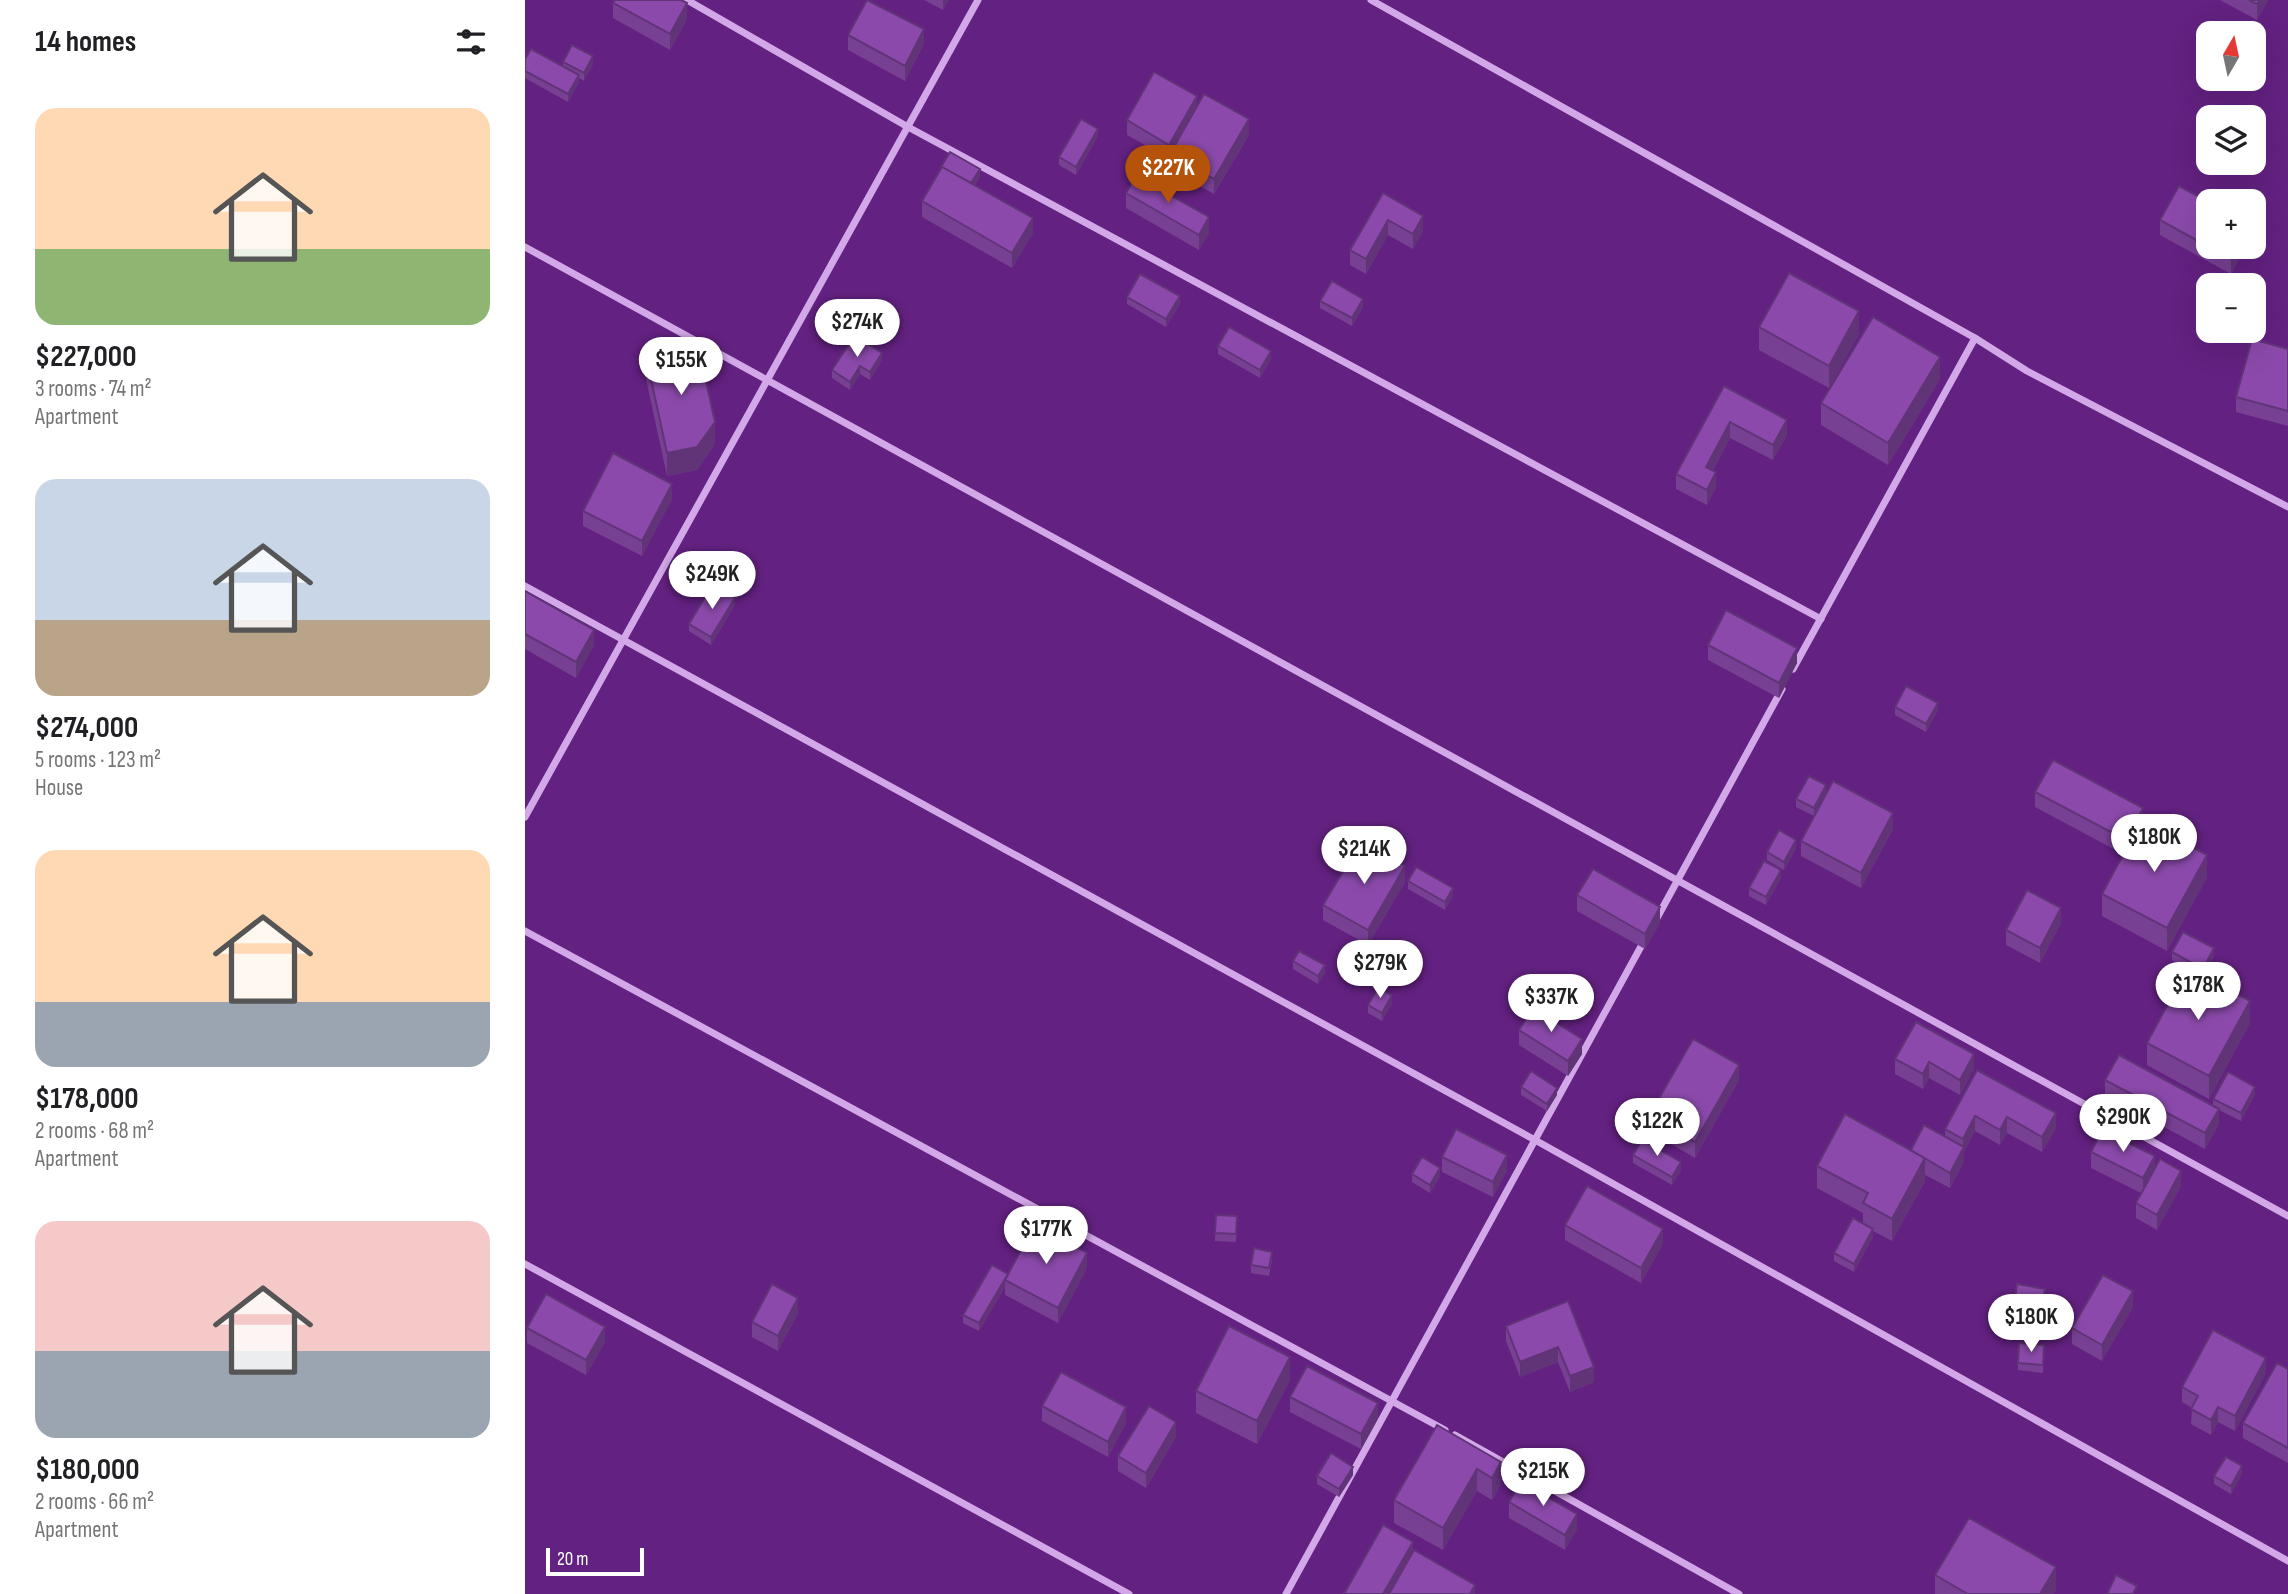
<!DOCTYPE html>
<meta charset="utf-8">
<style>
:root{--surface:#fff;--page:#f6f6f6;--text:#202124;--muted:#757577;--accent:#b45309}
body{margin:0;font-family:"Sofia Sans Condensed",sans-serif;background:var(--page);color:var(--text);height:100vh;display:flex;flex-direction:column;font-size:26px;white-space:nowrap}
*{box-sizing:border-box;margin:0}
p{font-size:23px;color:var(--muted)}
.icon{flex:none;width:38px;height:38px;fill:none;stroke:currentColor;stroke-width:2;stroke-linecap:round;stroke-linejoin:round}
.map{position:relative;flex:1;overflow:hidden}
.sheet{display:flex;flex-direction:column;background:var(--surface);width:525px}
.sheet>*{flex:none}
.needle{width:46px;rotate:9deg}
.controls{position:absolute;left:1671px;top:21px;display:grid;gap:14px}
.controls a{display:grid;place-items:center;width:70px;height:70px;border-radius:14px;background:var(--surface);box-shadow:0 7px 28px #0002;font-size:35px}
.scale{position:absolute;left:21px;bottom:18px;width:98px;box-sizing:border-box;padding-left:7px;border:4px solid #fff;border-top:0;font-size:19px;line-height:24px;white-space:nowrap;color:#fff;-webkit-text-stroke:5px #632181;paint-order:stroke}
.price{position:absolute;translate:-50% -60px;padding:0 16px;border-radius:24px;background:#fff;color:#222;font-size:23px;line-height:46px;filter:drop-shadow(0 2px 4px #0008)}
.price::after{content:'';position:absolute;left:50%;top:42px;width:21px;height:16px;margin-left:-10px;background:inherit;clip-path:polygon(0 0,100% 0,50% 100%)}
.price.on{background:var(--accent);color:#fff}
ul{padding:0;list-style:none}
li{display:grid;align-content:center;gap:14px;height:371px;padding:0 35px}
li span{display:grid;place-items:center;height:217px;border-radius:21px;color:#555}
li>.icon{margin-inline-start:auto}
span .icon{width:126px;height:126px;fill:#fffc;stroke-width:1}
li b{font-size:30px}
h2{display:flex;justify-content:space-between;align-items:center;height:84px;padding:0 35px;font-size:30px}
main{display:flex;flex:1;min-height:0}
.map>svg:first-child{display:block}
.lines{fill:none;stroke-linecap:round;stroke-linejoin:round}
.minor{stroke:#d3a8e8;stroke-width:7}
.wall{fill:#784093}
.shaded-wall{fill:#613478}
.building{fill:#8b4aab;stroke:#613478;stroke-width:2}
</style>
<main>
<section class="sheet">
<h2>14 homes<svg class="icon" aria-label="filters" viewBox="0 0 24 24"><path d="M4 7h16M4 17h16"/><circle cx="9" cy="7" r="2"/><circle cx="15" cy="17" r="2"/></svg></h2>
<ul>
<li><span style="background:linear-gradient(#ffd9b3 65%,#8fb573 0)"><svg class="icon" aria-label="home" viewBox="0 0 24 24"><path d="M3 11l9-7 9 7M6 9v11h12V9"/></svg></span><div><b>$227,000</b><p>3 rooms · 74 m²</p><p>Apartment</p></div></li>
<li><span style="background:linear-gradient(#c9d6e8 65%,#b9a48a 0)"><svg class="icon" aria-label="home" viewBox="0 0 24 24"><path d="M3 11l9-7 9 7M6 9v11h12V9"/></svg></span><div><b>$274,000</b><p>5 rooms · 123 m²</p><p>House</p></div></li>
<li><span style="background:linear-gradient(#ffd9b3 70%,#9aa5b1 0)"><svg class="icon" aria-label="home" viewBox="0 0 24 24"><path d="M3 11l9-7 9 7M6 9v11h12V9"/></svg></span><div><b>$178,000</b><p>2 rooms · 68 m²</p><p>Apartment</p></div></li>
<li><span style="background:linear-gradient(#f6c9c9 60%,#9aa5b1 0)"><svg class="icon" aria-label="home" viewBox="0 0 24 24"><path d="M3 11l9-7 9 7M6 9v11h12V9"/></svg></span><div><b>$180,000</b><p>2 rooms · 66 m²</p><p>Apartment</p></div></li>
</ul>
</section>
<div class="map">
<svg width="1763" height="1594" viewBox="0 0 1763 1594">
<rect width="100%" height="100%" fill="#632181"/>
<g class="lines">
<g class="minor">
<polyline points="162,0 383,127 1296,619"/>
<polyline points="846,0 1450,338 1502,371 1763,507"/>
<polyline points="0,247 1763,1216"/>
<polyline points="0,586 1010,1140 1763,1561"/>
<polyline points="1268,669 1450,338"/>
<polyline points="0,817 453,0"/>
<polyline points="1132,918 1257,689"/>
<polyline points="0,931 920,1430"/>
<polyline points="0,1264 604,1594"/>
<polyline points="930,1435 1214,1594"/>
<polyline points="761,1594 1119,941"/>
</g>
</g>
<g class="wall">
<polygon points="399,0 424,0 418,10"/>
<polygon points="1695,0 1743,0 1732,20"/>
<polygon points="88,3 162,19 145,50 88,18"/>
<polygon points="323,35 399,44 380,81 323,50"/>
<polygon points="0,59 38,66 38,62 68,64 59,81 54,78 54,82 43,102 0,78"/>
<polygon points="672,106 724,135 689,194 645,169 645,159 602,135 602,120"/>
<polygon points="573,136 551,175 534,165 534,157"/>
<polygon points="416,167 455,177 450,185 508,233 487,268 397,217 397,201 416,169"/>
<polygon points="601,193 684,233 674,250 601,208"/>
<polygon points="858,193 898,231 888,249 863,235 841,274 825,265 825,250"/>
<polygon points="1635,220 1721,247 1706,274 1635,235"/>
<polygon points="602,297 655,304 641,327 602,304"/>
<polygon points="795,301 838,307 827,326 795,308"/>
<polygon points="1234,327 1334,334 1304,388 1234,350"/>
<polygon points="693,346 746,359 735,378 693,354"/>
<polygon points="1763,349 1763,426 1711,412 1711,397"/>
<polygon points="121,356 190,444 172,470 142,476 121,379"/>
<polygon points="357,360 345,380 335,374 325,390 307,378 307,370"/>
<polygon points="1415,379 1363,465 1296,425 1296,403"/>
<polygon points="1199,386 1262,435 1248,460 1205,438 1188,470 1191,487 1182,505 1151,489 1151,474"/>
<polygon points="147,499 117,556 58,526 58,511"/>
<polygon points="0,591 69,645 51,678 0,649"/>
<polygon points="210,605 186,645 164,631 164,624"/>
<polygon points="1183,645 1272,663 1254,698 1183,660"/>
<polygon points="1370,707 1413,710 1401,732 1370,715"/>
<polygon points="1301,785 1289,816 1271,807 1271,799"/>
<polygon points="1510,792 1618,821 1682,877 1642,951 1577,916 1577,894 1598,854 1510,807"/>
<polygon points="1368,829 1336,888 1276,856 1276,841"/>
<polygon points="1271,848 1259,870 1242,860 1242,852"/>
<polygon points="1256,878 1241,905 1224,896 1224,888"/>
<polygon points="883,881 928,896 920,910 883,889"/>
<polygon points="880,882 843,945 798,920 798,905"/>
<polygon points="1052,895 1135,923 1120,949 1052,911"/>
<polygon points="1536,923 1515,963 1481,945 1481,930"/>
<polygon points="1647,952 1689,956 1678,975 1725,1023 1684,1099 1622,1065 1622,1043 1662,968 1647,960"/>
<polygon points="768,961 800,973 793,984 768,969"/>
<polygon points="867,1003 857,1021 843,1013 843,1005"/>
<polygon points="1391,1022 1449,1069 1435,1095 1404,1078 1398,1089 1370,1074 1370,1059"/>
<polygon points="994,1030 1057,1054 1043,1076 994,1045"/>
<polygon points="1452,1070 1531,1128 1517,1152 1482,1133 1475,1145 1450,1131 1439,1152 1439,1162 1425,1188 1400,1175 1400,1181 1367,1241 1348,1231 1348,1237 1329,1272 1309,1261 1309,1253 1338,1223 1338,1213 1292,1188 1292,1166 1386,1150 1420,1136 1420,1129"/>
<polygon points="1214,1080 1170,1158 1124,1131 1124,1116"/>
<polygon points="1580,1080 1688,1106 1688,1099 1730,1094 1716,1121 1694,1110 1694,1124 1680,1149 1580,1095"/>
<polygon points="996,1087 1032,1095 1022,1111 996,1095"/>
<polygon points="1566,1152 1630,1168 1656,1186 1632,1230 1611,1218 1611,1203 1616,1193 1566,1168"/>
<polygon points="1108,1155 1156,1170 1147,1185 1108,1163"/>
<polygon points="917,1157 982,1170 968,1197 917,1172"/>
<polygon points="887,1174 915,1176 905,1193 887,1182"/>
<polygon points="691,1215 712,1216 711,1242 690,1241"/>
<polygon points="1040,1225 1138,1244 1116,1283 1040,1240"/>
<polygon points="747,1260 744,1276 726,1273 726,1265"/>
<polygon points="562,1268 533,1323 480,1295 480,1287 454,1331 438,1323 438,1315 483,1274"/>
<polygon points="1520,1297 1517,1311 1490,1306 1490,1298"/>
<polygon points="1043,1301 1069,1382 1045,1392 1033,1362 995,1377 981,1341 981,1326"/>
<polygon points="1608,1307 1577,1361 1547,1344 1547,1328"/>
<polygon points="273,1313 253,1351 227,1337 227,1322"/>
<polygon points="2,1328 80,1342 61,1375 2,1343"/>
<polygon points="1519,1352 1518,1373 1493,1370 1493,1363"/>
<polygon points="1763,1369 1763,1463 1718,1438 1718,1423"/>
<polygon points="1741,1373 1710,1431 1693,1422 1686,1435 1666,1424 1667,1408 1657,1402 1657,1387"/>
<polygon points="765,1380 732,1444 671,1413 671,1391"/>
<polygon points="765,1397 853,1418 836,1449 765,1412"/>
<polygon points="517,1406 601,1423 583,1457 517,1421"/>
<polygon points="912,1425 976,1484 967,1500 952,1491 918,1550 869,1523 869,1500"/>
<polygon points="651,1437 621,1488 593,1471 593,1456"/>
<polygon points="1717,1474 1706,1494 1689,1484 1689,1476"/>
<polygon points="828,1475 814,1497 792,1484 792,1476"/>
<polygon points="984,1502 1052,1529 1040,1550 984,1518"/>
<polygon points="1410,1575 1531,1590 1528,1594 1410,1594"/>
</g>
<g class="shaded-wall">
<polygon points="418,0 424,0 418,10"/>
<polygon points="1735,0 1743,0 1732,20 1732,4"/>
<polygon points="162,3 162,19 145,50 145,34"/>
<polygon points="399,29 399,44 380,81 380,66"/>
<polygon points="68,56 68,64 59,81 59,73"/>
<polygon points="54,75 54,82 43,102 43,94"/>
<polygon points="672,96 672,112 645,154 644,160 644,145"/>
<polygon points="724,119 724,135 689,194 689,179"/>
<polygon points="573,129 573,136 551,175 551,167"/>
<polygon points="455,169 455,177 446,192 446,184"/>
<polygon points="898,216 898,231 888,249 888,234"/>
<polygon points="684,217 684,233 674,250 674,235"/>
<polygon points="508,218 508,233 487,268 487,253"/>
<polygon points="863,220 863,235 841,274 841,259"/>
<polygon points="1713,247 1721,247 1706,274 1706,259"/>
<polygon points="655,296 655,304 641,327 641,319"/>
<polygon points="838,299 838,307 827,326 827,318"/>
<polygon points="1334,311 1334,334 1304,388 1304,366"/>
<polygon points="746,351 746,359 735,378 735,370"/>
<polygon points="357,353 357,360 345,380 345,372"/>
<polygon points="1415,357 1415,379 1363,465 1363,443"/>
<polygon points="335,366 335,374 325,390 325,382"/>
<polygon points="1262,420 1262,435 1248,460 1248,445"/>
<polygon points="190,422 190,444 172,470 142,476 142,453"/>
<polygon points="1205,422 1205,438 1181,482 1181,467"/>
<polygon points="1191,472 1191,487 1182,505 1182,490"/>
<polygon points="147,484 147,499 117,556 117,541"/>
<polygon points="210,598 210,605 186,645 186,637"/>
<polygon points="69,630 69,645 51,678 51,662"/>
<polygon points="1272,648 1272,663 1254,698 1254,683"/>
<polygon points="1413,703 1413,710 1401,732 1401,724"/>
<polygon points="1301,785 1301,793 1289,816 1289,808"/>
<polygon points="1618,808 1618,823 1601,856 1601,840"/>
<polygon points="1368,813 1368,829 1336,888 1336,873"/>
<polygon points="1271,840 1271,848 1259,870 1259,862"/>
<polygon points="1682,855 1682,877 1642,951 1642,928"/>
<polygon points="880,866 880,882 843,945 843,930"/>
<polygon points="1256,870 1256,878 1241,905 1241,897"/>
<polygon points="928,888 928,896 920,910 920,902"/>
<polygon points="1135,907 1135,923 1120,949 1120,934"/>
<polygon points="1536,908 1536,923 1515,963 1515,948"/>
<polygon points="1689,948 1689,956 1678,976 1678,969"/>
<polygon points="800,965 800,973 793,984 793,976"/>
<polygon points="867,995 867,1003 857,1021 857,1013"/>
<polygon points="1725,1001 1725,1023 1684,1099 1684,1076"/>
<polygon points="1057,1039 1057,1054 1043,1076 1043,1061"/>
<polygon points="1449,1054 1449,1069 1435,1095 1435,1080"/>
<polygon points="1404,1062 1404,1078 1398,1089 1398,1074"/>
<polygon points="1214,1065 1214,1080 1170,1158 1170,1142"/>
<polygon points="1730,1087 1730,1094 1716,1121 1716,1113"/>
<polygon points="1032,1088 1032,1095 1022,1111 1022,1104"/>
<polygon points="1694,1109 1694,1124 1680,1149 1680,1133"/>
<polygon points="1531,1113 1531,1128 1517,1152 1517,1137"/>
<polygon points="1450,1116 1450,1131 1439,1152 1439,1162 1425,1188 1425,1173 1438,1149 1438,1139"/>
<polygon points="1482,1117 1482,1133 1475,1145 1475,1130"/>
<polygon points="982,1155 982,1170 968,1197 968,1182"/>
<polygon points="1630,1156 1630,1172 1618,1194 1618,1178"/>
<polygon points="1400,1158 1400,1181 1367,1241 1367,1219"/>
<polygon points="1156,1162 1156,1170 1147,1185 1147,1177"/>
<polygon points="915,1168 915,1176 905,1193 905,1185"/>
<polygon points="1656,1171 1656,1186 1632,1230 1632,1215"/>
<polygon points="1138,1229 1138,1244 1116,1283 1116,1268"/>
<polygon points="1348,1229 1348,1237 1329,1272 1329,1264"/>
<polygon points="562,1253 562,1268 533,1323 533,1308"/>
<polygon points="480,1280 480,1287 454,1331 454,1323"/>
<polygon points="1608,1291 1608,1307 1577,1361 1577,1345"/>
<polygon points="273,1298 273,1313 253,1351 253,1336"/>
<polygon points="80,1327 80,1342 61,1375 61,1360"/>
<polygon points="1033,1347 1033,1362 995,1377 995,1362"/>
<polygon points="765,1357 765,1380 732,1444 732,1421"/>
<polygon points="1741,1358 1741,1373 1710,1431 1710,1416"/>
<polygon points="1069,1367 1069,1382 1045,1392 1045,1376"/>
<polygon points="853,1403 853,1418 836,1449 836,1434"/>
<polygon points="601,1407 601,1423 583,1457 583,1442"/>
<polygon points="1693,1407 1693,1422 1686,1435 1686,1420"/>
<polygon points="651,1422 651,1437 621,1488 621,1473"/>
<polygon points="976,1462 976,1484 967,1500 967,1478"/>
<polygon points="1717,1466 1717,1474 1706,1494 1706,1486"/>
<polygon points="828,1467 828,1475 814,1497 814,1489"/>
<polygon points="952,1469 952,1491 918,1550 918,1528"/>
<polygon points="1052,1514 1052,1529 1040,1550 1040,1535"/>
<polygon points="888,1542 888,1557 867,1594 858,1594"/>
<polygon points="1531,1567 1531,1590 1528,1594 1515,1594"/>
<polygon points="950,1585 950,1594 945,1594"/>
</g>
<g class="building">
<polygon points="90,0 156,0 162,3 145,34 88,3"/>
<polygon points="342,0 399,29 380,66 323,35"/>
<polygon points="1724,0 1735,0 1732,4"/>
<polygon points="47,45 68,56 59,73 38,62"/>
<polygon points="6,49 54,75 43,94 0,71 0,59"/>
<polygon points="629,72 672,96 644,145 602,120"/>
<polygon points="679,94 724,119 689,179 645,154"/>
<polygon points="556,119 573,129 551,167 534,157"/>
<polygon points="425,152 455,169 446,183 416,167"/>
<polygon points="417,167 508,218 487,253 397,201"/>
<polygon points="611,176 684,217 674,235 601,193"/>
<polygon points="1654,186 1684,202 1684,247 1635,220"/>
<polygon points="858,193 898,216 888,234 863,220 841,259 825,250"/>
<polygon points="1684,247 1713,247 1706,259"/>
<polygon points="1264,273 1334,311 1304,366 1234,327"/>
<polygon points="615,274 655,296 641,319 602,297"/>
<polygon points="807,281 838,299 827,318 795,301"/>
<polygon points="1348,317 1415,357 1363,443 1296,403"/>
<polygon points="704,327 746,351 735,370 693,346"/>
<polygon points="330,335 357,353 345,372 335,366 325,382 307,370"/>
<polygon points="1727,339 1763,349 1763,411 1711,397"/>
<polygon points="173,345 190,422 172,447 142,453 121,356"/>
<polygon points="1199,386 1262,420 1248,445 1205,422 1181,467 1191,472 1182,490 1151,474"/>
<polygon points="88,453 147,484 117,541 58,511"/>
<polygon points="188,584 210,598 186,637 164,624"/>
<polygon points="0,591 69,630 51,662 0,634"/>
<polygon points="1201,610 1272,648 1254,683 1183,645"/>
<polygon points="1381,686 1413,703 1401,724 1370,707"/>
<polygon points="1528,760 1618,808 1601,840 1510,792"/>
<polygon points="1284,776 1301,785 1289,808 1271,799"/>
<polygon points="1308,781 1368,813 1336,873 1276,841"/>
<polygon points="1617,820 1682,855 1642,928 1577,894"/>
<polygon points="1254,830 1271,840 1259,862 1242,852"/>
<polygon points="836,841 880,866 843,930 798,905"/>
<polygon points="1239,861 1256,870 1241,897 1224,888"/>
<polygon points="891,867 928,888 920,902 883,881"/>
<polygon points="1068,869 1135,907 1120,934 1052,895"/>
<polygon points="1502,890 1536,908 1515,948 1481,930"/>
<polygon points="1658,932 1689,948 1678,969 1647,952"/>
<polygon points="774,951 800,965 793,976 768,961"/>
<polygon points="1663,967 1725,1001 1684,1076 1622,1043"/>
<polygon points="853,988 867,995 857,1013 843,1005"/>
<polygon points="1008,1008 1057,1039 1043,1061 994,1030"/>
<polygon points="1391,1022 1449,1054 1435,1080 1404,1062 1398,1074 1370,1059"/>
<polygon points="1168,1039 1214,1065 1170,1142 1124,1116"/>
<polygon points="1594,1055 1694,1109 1680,1133 1580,1080"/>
<polygon points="1452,1070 1531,1113 1517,1137 1482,1117 1475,1130 1450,1116 1438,1139 1420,1129"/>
<polygon points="1006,1071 1032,1088 1022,1104 996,1087"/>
<polygon points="1703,1072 1730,1087 1716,1113 1688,1099"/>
<polygon points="1320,1114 1400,1158 1367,1219 1338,1203 1343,1193 1292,1166"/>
<polygon points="1399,1125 1439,1147 1425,1173 1386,1150"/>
<polygon points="931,1129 982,1155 968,1182 917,1157"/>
<polygon points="1577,1130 1630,1156 1618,1178 1566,1152"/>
<polygon points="1117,1140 1156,1162 1147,1177 1108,1155"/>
<polygon points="897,1157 915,1168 905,1185 887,1174"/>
<polygon points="1635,1159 1656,1171 1632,1215 1611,1203"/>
<polygon points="1062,1186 1138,1229 1116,1268 1040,1225"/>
<polygon points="691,1215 712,1216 711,1234 690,1233"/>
<polygon points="1328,1218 1348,1229 1329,1264 1309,1253"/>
<polygon points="510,1224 562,1253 533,1308 480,1280"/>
<polygon points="729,1248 747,1252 744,1268 726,1265"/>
<polygon points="467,1265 483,1274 454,1323 438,1315"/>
<polygon points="1578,1275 1608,1291 1577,1345 1547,1328"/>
<polygon points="247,1284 273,1298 253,1336 227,1322"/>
<polygon points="1492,1284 1520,1289 1517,1303 1490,1298"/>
<polygon points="21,1294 80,1327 61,1360 2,1328"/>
<polygon points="1043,1301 1069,1367 1045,1376 1033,1347 995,1362 981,1326"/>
<polygon points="704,1326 765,1357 732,1421 671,1391"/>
<polygon points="1688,1330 1741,1358 1710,1416 1693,1407 1686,1420 1666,1409 1673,1396 1657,1387"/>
<polygon points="1494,1343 1519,1345 1518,1365 1493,1363"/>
<polygon points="1752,1363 1763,1369 1763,1448 1718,1423"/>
<polygon points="782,1366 853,1403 836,1434 765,1397"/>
<polygon points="536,1372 601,1407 583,1442 517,1406"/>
<polygon points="624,1406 651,1422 621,1473 593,1456"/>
<polygon points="912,1425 976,1462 967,1478 952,1469 918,1528 869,1500"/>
<polygon points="806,1453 828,1467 814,1489 792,1476"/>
<polygon points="1701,1457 1717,1466 1706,1486 1689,1476"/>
<polygon points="996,1482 1052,1514 1040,1535 984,1502"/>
<polygon points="1444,1518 1531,1567 1515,1594 1443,1594 1410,1575"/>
<polygon points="858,1525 888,1542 858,1594 819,1594"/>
<polygon points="889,1550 950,1585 945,1594 864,1594"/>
<polygon points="1591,1575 1612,1586 1608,1594 1582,1594"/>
</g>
</svg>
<div class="controls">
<a><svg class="needle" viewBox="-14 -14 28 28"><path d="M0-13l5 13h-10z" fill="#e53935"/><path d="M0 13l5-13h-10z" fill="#757577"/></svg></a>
<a><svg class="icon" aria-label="layers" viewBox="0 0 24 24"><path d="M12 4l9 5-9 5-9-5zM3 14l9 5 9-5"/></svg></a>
<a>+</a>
<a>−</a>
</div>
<div class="scale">20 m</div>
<b class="price on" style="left:643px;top:205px">$227K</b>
<b class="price" style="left:332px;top:359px">$274K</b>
<b class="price" style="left:156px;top:397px">$155K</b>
<b class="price" style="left:187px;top:611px">$249K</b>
<b class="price" style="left:1629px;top:874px">$180K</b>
<b class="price" style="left:839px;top:886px">$214K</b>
<b class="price" style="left:855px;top:1000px">$279K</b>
<b class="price" style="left:1673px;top:1022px">$178K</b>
<b class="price" style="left:1026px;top:1034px">$337K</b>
<b class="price" style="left:1598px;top:1154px">$290K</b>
<b class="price" style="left:1132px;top:1158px">$122K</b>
<b class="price" style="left:521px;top:1266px">$177K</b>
<b class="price" style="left:1506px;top:1354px">$180K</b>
<b class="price" style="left:1018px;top:1508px">$215K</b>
</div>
</main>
